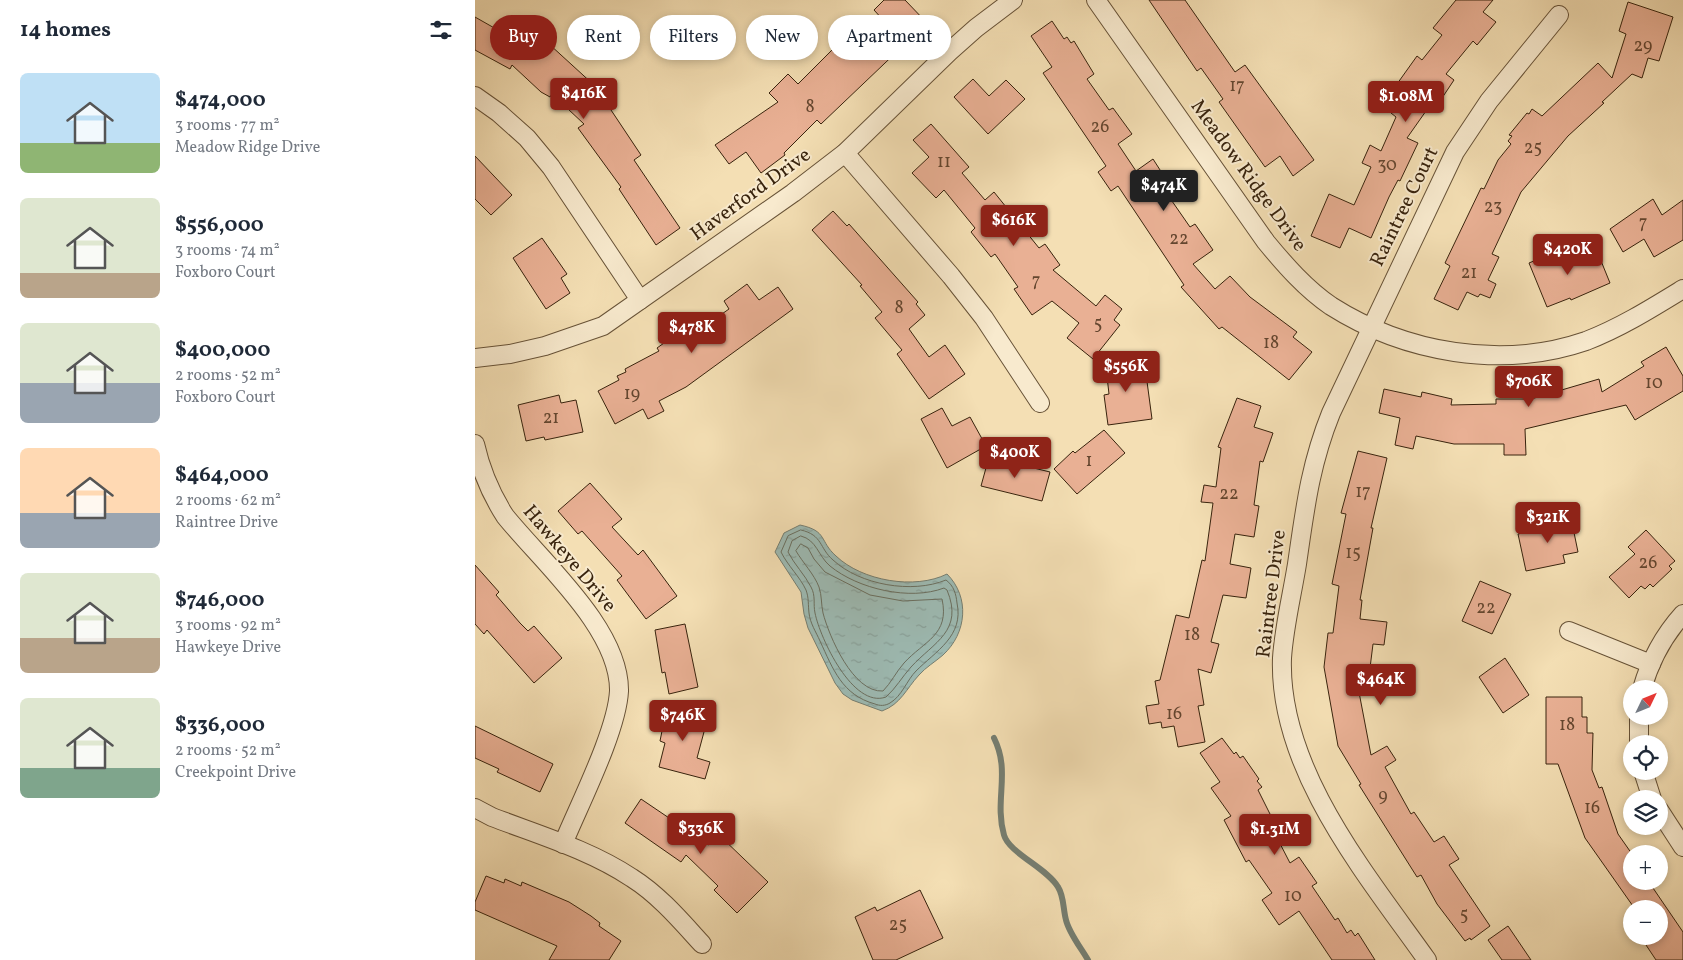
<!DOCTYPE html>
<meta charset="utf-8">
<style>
:root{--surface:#fff;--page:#f6f6f7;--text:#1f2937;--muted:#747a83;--accent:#8f2418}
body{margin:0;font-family:Vollkorn,serif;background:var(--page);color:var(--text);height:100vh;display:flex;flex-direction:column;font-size:19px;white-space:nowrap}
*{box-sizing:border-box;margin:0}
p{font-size:16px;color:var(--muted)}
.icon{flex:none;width:28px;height:28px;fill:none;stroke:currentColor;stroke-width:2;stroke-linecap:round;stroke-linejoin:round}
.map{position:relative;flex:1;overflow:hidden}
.sheet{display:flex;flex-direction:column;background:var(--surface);width:475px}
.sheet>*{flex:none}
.guide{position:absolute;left:15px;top:15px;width:475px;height:45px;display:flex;gap:10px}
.needle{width:32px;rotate:47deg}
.controls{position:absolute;left:1148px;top:680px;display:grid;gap:10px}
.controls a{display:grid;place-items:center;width:45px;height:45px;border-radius:50%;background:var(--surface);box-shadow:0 2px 8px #0003;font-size:25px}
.price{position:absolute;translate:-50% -42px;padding:0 11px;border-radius:5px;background:var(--accent);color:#fff;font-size:16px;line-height:32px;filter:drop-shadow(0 1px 2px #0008)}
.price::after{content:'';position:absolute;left:50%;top:30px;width:15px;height:11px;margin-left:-8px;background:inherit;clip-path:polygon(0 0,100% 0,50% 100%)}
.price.active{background:#222;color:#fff}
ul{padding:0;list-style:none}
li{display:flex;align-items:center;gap:15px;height:125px;padding:0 20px}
li span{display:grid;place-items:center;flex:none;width:140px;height:100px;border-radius:8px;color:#555}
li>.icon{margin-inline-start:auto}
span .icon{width:60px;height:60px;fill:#fffc;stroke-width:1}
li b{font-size:21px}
h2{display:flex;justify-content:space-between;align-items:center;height:60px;padding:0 20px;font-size:21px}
.chip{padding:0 18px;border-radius:22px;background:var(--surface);box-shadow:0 2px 8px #0003;font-size:18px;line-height:45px}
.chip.active{background:var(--accent);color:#fff}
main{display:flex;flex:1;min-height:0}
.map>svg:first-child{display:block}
.water{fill:url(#water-ripples);stroke:#757e71}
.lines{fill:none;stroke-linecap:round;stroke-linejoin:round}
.shore{stroke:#6a6f60;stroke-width:1}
.stream{stroke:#757e71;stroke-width:6}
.building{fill:#e9b094;stroke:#38230d}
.street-casing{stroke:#675237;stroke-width:20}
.street{stroke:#f8eace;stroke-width:18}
.labels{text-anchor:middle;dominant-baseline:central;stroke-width:4;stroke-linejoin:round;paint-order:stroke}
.number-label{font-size:18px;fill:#64462f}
.street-label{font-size:20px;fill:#38230d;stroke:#f8eace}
</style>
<main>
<section class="sheet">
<h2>14 homes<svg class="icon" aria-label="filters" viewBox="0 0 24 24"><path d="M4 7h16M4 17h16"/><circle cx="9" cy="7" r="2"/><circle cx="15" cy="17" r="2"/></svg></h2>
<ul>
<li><span style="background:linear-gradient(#bfe0f5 70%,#8fb573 0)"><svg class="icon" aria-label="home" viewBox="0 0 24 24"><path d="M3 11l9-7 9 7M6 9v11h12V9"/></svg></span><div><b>$474,000</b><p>3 rooms · 77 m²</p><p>Meadow Ridge Drive</p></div></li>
<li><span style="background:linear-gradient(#dfe7d0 75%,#b9a48a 0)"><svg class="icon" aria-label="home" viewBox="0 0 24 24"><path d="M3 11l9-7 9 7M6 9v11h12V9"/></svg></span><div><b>$556,000</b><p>3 rooms · 74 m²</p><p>Foxboro Court</p></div></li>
<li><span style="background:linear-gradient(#dfe7d0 60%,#9aa5b1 0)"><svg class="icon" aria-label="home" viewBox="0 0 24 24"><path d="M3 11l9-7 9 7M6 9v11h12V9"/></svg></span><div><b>$400,000</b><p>2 rooms · 52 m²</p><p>Foxboro Court</p></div></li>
<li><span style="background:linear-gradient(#ffd9b3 65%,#9aa5b1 0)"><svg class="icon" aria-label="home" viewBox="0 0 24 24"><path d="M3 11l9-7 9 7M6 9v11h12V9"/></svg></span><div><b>$464,000</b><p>2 rooms · 62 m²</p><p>Raintree Drive</p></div></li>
<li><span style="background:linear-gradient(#dfe7d0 65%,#b9a48a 0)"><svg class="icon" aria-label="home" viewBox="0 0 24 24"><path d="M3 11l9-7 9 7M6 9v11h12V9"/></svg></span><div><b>$746,000</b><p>3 rooms · 92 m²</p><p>Hawkeye Drive</p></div></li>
<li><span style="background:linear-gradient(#dfe7d0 70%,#7fa58c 0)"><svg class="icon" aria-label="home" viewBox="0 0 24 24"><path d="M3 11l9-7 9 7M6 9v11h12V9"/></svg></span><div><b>$336,000</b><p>2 rooms · 52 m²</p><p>Creekpoint Drive</p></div></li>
</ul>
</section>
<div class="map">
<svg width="1208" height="960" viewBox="0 0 1208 960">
<defs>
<pattern id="water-ripples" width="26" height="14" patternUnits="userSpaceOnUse" patternTransform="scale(1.25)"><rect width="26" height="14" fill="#9dbbb4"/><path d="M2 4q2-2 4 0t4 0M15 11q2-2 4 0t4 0" fill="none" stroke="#88a09a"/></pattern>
</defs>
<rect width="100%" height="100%" fill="#f4dfb4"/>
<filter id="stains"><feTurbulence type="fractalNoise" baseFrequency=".004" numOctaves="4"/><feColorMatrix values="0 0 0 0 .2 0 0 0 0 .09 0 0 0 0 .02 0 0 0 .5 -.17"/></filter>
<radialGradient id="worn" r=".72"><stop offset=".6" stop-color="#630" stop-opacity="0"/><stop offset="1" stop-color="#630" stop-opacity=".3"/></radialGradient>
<path class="water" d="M325 525C353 531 344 541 361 556 387 581 440 590 472 574 495 597 492 633 468 655 460 662 451 667 444 675 431 689 426 704 407 711L377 700 368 694 360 683 333 628 329 614 326 592 300 552 309 533Z"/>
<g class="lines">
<g class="shore">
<path d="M326 530C348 535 344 548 358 560 385 585 437 594 471 580 479 586 481 594 482 603 489 636 461 651 441 671 432 680 427 696 415 703 410 706 405 706 400 704 367 695 358 669 345 641 341 632 335 623 334 613 333 605 334 598 331 590 325 577 313 566 306 552L313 536Z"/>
<path d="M326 536C342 540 343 556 355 566 383 589 435 601 469 588L472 590C489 631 459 642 436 667 427 677 421 688 411 697 378 709 345 638 340 613 338 604 341 596 336 587 330 575 319 564 313 552L317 541Z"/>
<path d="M326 544 333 548 339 559 350 572 395 595 428 601 467 599C475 635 449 641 429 663 421 672 416 683 408 691 378 693 354 636 348 613 346 604 347 596 344 587 339 574 328 563 321 551Z"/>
</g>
<path class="stream" d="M519 738C536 772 519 800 529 835 534 853 572 868 583 887 589 896 588 909 591 920 594 933 606 948 613 960"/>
</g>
<g class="building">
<polygon points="409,0 430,0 452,23 346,124 342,120 309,153 310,155 286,173 271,152 254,164 240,145 303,102 294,93 313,74 323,84 369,38 380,49 409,21 399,10"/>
<polygon points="674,0 710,0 760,72 770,65 839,160 818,176 805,156 790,167 744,102 748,99 726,68 722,71"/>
<polygon points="981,0 1018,0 1008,12 1021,22 1002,45 998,41 971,74 979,80 963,104 958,101 932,138 943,143 925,181 923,180 914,197 896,238 874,228 865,248 836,236 854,194 879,205 896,167 887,163 895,145 906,151 921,117 916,113 926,98 917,91 942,56 947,60 967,35 958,28"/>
<polygon points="1153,2 1198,17 1184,61 1173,58 1167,78 1157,74 1127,102 1129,103 1093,136 1046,192 1017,254 1024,257 1013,280 1021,284 1015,298 1005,294 1003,297 992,292 983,310 959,299 975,266 970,263 1006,188 1009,189 1023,160 1036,144 1033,141 1037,136 1034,135 1052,113 1054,114 1057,109 1067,116 1123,63 1137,78 1151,34 1144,31"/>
<polygon points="0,17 65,54 74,44 120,86 166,155 159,160 205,228 181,245 144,189 146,187 103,128 109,124 77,94 75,97 66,92 37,65 35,69 0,50"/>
<polygon points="577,21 589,39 592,37 596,43 599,41 619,74 612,79 634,110 638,108 657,134 643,144 661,171 678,159 696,187 690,191 715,227 720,224 738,250 718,264 740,289 755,276 775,297 822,332 818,337 837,352 814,380 747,327 744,329 706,287 709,285 643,186 636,191 623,172 631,166 568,73 577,67 556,36"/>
<polygon points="498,79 514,96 531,80 550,99 513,134 479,97"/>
<polygon points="456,124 494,167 487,173 510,200 519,192 564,248 570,244 585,265 578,270 621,306 630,295 647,309 639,320 645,325 618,359 592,338 604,323 577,301 557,315 539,289 543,287 520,254 516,257 496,232 500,228 469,190 461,198 437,173 454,157 438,140"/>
<polygon points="0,156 37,195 16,215 0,199"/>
<polygon points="1178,199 1187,215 1208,200 1208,240 1179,257 1169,239 1148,252 1135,229"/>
<polygon points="358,211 372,226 374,224 443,302 441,304 450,315 434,329 454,357 470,345 490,374 454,399 422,354 427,350 400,318 407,312 385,286 387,285 337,230"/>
<polygon points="67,238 92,274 86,278 95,293 71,309 38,258"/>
<polygon points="1122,251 1135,283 1096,300 1095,298 1072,307 1054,263 1078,253 1080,259 1095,252 1098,260"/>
<polygon points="272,284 284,300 303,287 318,309 211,387 184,401 189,411 173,419 168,409 140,424 123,391 144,380 142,376 151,372 150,369 184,351 182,348 206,331 208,334 221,326 224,330 254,309 249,301"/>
<polygon points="1191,347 1208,376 1208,391 1160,420 1151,405 1050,429 1051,455 1029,455 1029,444 979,444 941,436 938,449 920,445 925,418 904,413 909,389 946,397 947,392 977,399 976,405 1021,404 1021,399 1056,399 1124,379 1127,392 1169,366 1166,362"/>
<polygon points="656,355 658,376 671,374 677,419 633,425 629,395 634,394 630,359"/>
<polygon points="84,395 86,403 101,400 108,432 70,440 69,437 51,441 43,405"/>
<polygon points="762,398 786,406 779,427 798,433 788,462 785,461 779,505 784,506 779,537 760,534 755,564 776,568 771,598 748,595 736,642 744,644 736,673 723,669 729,705 723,706 730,742 703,747 699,726 687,728 686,722 674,724 671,706 684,704 680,681 685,680 701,615 714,618 727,560 730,561 738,503 726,502 729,485 741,487 746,448 743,447"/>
<polygon points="467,408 477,426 495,417 511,446 472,468 446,419"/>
<polygon points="629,430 650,453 602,494 579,469 598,451 600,453"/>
<polygon points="883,451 912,458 896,528 898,528 885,600 887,600 885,619 912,622 909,645 898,644 895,668 879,666 896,755 912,746 921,760 910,767 936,814 939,812 959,842 969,836 984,859 974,865 1015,926 996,940 995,938 990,941 962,904 946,875 942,877 884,785 886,784 863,746 849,667 853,633 858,633 864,586 857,584 871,514 866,513"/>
<polygon points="514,457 575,472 567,501 506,486"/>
<polygon points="115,483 147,519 137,527 163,555 168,550 202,596 171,619 142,580 147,576 107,531 103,534 83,511"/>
<polygon points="1096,518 1103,552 1088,555 1090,563 1051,571 1043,534 1056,531 1055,527"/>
<polygon points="1171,530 1200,561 1194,566 1197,569 1178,587 1175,584 1170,589 1166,586 1154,598 1134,577 1160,554 1153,547"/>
<polygon points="0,565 24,592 21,595 45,623 53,631 59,626 87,658 59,683 12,630 9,634 0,624"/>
<polygon points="1005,581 1036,594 1017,634 987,621"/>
<polygon points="210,624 223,687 194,694 190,672 187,673 180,630"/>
<polygon points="1030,658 1054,695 1028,713 1004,677"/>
<polygon points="1071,697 1107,697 1107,717 1112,717 1112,733 1118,733 1117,770 1124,788 1127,787 1143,834 1157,854 1156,881 1176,881 1180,887 1178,888 1208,932 1208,960 1181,960 1165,936 1184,936 1184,909 1160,909 1110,838 1083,764 1071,764"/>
<polygon points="191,706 233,717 222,758 235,762 230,779 184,767 190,743 185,741 187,731 184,730"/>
<polygon points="0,726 78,764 65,792 22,772 24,769 0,758"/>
<polygon points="747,738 759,754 761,752 765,758 768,756 784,779 782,781 787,787 783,790 802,828 798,830 815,863 824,857 842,883 837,886 860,920 863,918 872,933 876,930 880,936 883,933 900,960 857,960 824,911 804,925 787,900 797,893 774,860 771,862 749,820 756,816 736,788 745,782 725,753"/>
<polygon points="166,799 234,845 244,835 293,882 262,913 239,890 243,886 211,855 206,862 150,823"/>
<polygon points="11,876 29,883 30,879 46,886 47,882 94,902 116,916 125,923 124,926 146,941 134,960 74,960 82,946 0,910 0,902"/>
<polygon points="445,890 468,938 421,960 398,960 380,917 400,907 402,911"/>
<polygon points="1033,926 1056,960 1027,960 1013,940"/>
</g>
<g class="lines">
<defs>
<g id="street">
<path d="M621 0 791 242C810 265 831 289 856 306 930 353 1027 370 1111 341 1145 328 1177 308 1208 289"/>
<polyline points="0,96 24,113 52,138 76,167 165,300"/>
<polyline points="370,153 476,276 509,318 565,403"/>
<polyline points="0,358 35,354 70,346 128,326 318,193 370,153 474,52 501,28 538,0"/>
<path d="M0 444C6 471 16 494 30 516 67 562 145 629 144 691 142 731 104 805 88 844"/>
<polyline points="1094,631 1176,664"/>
<path d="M1167 689C1175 661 1189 635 1208 614"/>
<polyline points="1164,716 1164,744"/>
<polyline points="1168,771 1177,799"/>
<path d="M0 808 17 817C64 835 115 850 157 878 184 895 206 921 227 944"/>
<polyline points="1184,810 1208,847"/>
<path d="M952 960C891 874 803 769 807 658 809 627 817 595 822 564 830 509 835 465 856 413L980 152 1014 101 1084 15"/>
</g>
</defs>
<use href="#street" class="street-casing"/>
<use href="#street" class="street"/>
</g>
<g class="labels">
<g class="number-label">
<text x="1168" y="46">29</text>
<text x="762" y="86">17</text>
<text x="335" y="107">8</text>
<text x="625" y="127">26</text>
<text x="1058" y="148">25</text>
<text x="469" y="162">11</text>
<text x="912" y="165">30</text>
<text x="1018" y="207">23</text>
<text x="1168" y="223">7</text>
<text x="704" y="239">22</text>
<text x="994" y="273">21</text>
<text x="561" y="281">7</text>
<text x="424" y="308">8</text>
<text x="623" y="324">5</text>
<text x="796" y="343">18</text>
<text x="1179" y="383">10</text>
<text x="157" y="394">19</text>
<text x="76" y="418">21</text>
<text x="614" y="461">1</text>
<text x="888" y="492">17</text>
<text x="754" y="494">22</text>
<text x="878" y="553">15</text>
<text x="1173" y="563">26</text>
<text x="1011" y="608">22</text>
<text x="717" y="635">18</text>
<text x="699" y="714">16</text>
<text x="1092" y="725">18</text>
<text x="908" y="796">9</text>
<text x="1117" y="808">16</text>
<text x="818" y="896">10</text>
<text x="989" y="915">5</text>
<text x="423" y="925">25</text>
</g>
<g class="street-label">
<text transform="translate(773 176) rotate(54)">Meadow Ridge Drive</text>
<text transform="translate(276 195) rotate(-36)">Haverford Drive</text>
<text transform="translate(930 207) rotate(-64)">Raintree Court</text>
<text transform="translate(94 559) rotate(50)">Hawkeye Drive</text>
<text transform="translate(797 594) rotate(-83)">Raintree Drive</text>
</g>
</g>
<rect width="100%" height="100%" filter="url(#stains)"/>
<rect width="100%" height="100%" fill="url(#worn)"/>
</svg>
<div class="controls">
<a><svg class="needle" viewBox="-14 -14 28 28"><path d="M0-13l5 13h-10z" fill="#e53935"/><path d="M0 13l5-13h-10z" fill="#747a83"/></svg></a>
<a><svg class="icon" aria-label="locate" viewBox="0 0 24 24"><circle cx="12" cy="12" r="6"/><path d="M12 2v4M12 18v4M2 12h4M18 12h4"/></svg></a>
<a><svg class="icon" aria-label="layers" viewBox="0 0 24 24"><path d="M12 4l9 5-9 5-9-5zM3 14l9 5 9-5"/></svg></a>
<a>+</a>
<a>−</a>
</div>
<b class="price" style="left:109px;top:120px">$416K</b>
<b class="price" style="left:931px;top:123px">$1.08M</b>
<b class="price active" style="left:689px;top:212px">$474K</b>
<b class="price" style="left:539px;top:247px">$616K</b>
<b class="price" style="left:1093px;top:276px">$420K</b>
<b class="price" style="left:217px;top:354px">$478K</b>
<b class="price" style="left:651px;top:393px">$556K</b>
<b class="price" style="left:1054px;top:408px">$706K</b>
<b class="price" style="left:540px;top:479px">$400K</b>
<b class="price" style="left:1073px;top:544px">$321K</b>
<b class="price" style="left:906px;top:706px">$464K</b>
<b class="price" style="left:208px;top:742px">$746K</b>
<b class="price" style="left:226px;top:855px">$336K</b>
<b class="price" style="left:800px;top:856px">$1.31M</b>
<div class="guide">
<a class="chip active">Buy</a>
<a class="chip">Rent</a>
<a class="chip">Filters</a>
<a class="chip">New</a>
<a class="chip">Apartment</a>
</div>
</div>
</main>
